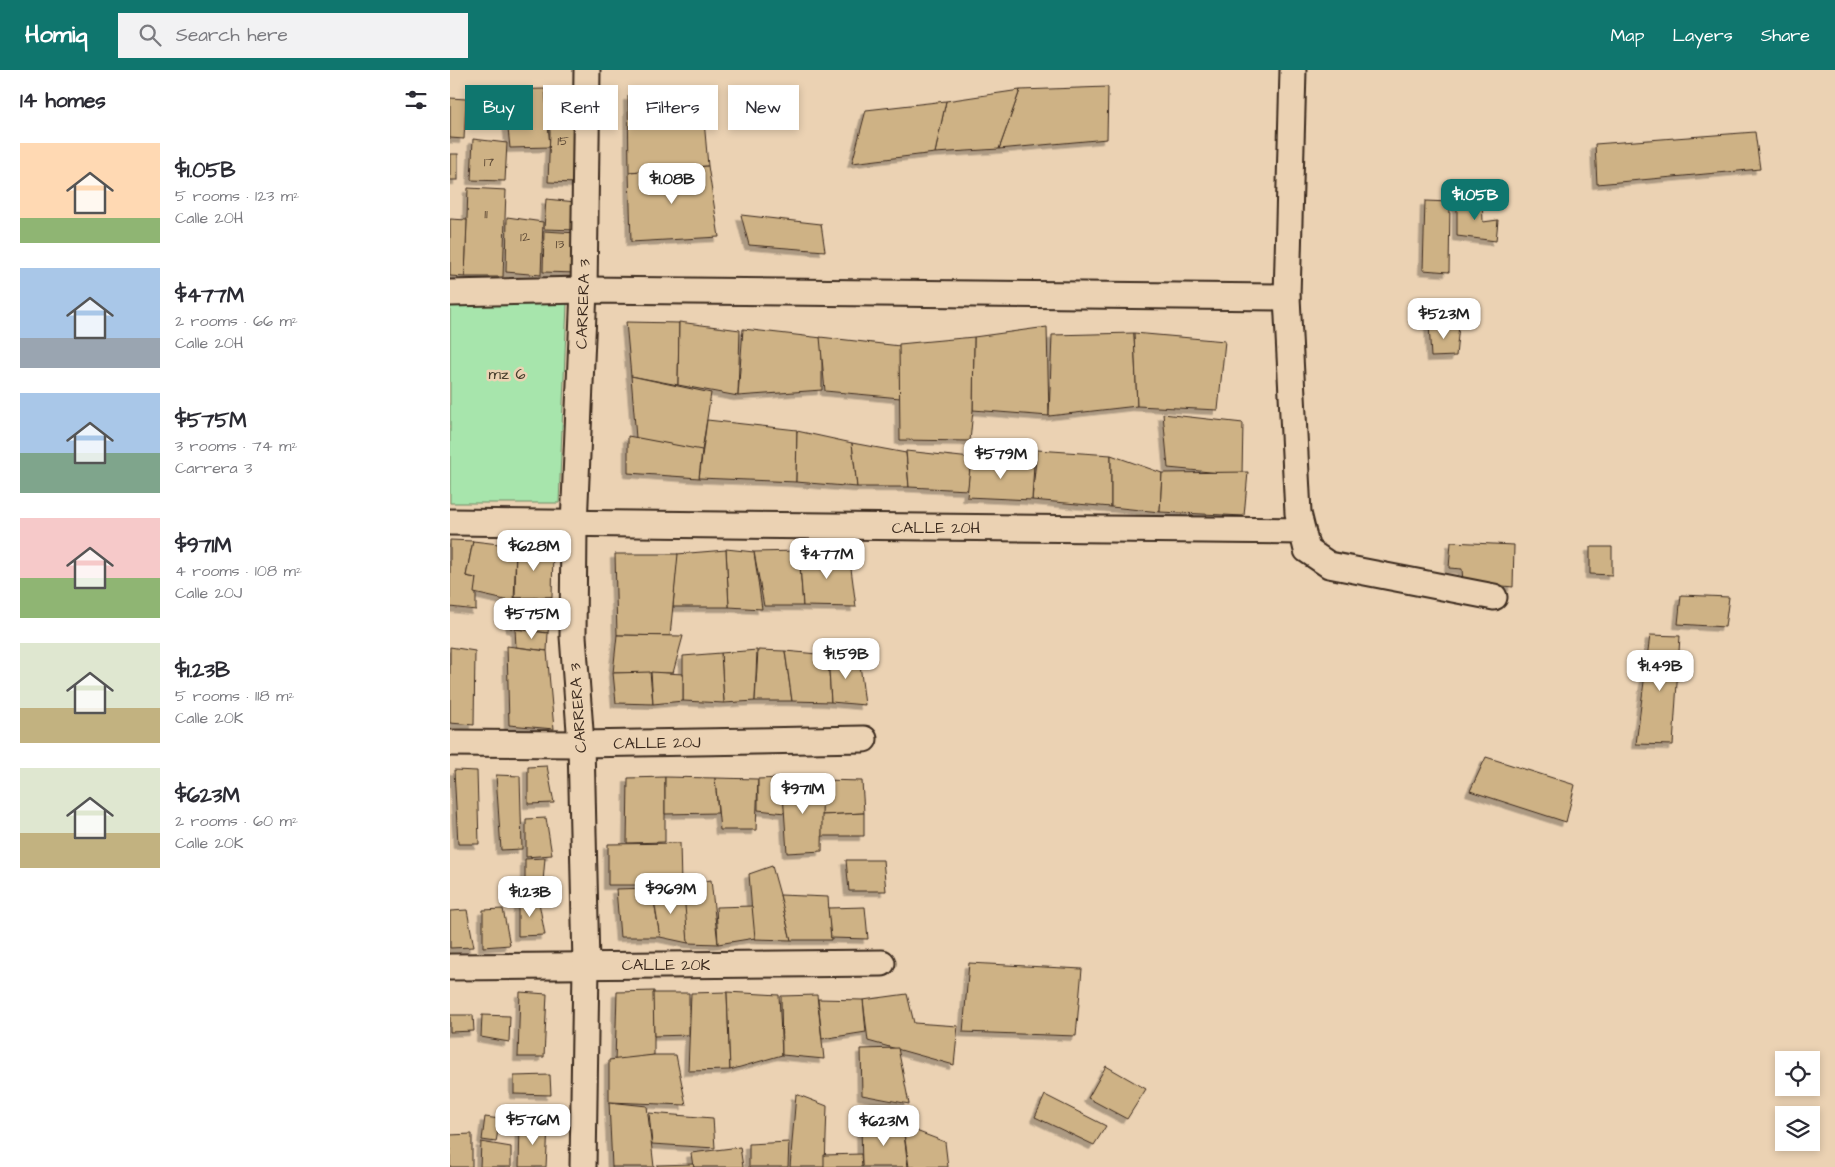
<!DOCTYPE html>
<meta charset="utf-8">
<style>
:root{--surface:#fff;--page:#f2f2f3;--text:#2b2b33;--muted:#7c7c81;--accent:#0f766e}
body{margin:0;font-family:"Architects Daughter",sans-serif;background:var(--page);color:var(--text);height:100vh;display:flex;flex-direction:column;font-size:19px;white-space:nowrap}
*{box-sizing:border-box;margin:0}
p{font-size:16px;color:var(--muted)}
.icon{flex:none;width:28px;height:28px;fill:none;stroke:currentColor;stroke-width:2;stroke-linecap:round;stroke-linejoin:round}
.map{position:relative;flex:1;overflow:hidden}
.panel{display:flex;flex-direction:column;background:var(--surface);width:450px}
.panel>*{flex:none}
.top-card{position:absolute;left:15px;top:15px;width:475px;height:45px;display:flex;gap:10px}
.controls{position:absolute;left:1325px;top:981px;display:grid;gap:10px}
.controls a{display:grid;place-items:center;width:45px;height:45px;border-radius:0px;background:var(--surface);box-shadow:0 2px 8px #0003;font-size:25px}
.price{position:absolute;translate:-50% -42px;padding:0 11px;border-radius:10px;background:#fff;color:#222;font-size:16px;line-height:32px;filter:drop-shadow(0 1px 2px #0008)}
.price::after{content:'';position:absolute;left:50%;top:30px;width:15px;height:11px;margin-left:-8px;background:inherit;clip-path:polygon(0 0,100% 0,50% 100%)}
.price.current{background:var(--accent);color:#fff}
ul{padding:0;list-style:none}
li{display:flex;align-items:center;gap:15px;height:125px;padding:0 20px}
li span{display:grid;place-items:center;flex:none;width:140px;height:100px;border-radius:0px;color:#555}
li>.icon{margin-inline-start:auto}
span .icon{width:60px;height:60px;fill:#fffc;stroke-width:1}
li b{font-size:21px}
h2{display:flex;justify-content:space-between;align-items:center;height:60px;padding:0 20px;font-size:21px}
.chip{padding:0 18px;border-radius:0px;background:var(--surface);box-shadow:0 2px 8px #0003;font-size:18px;line-height:45px}
.chip.current{background:var(--accent);color:#fff}
header{display:flex;align-items:center;gap:30px;box-sizing:border-box;height:70px;padding:0 25px;background:var(--accent);color:#fff}
header strong{font-size:24px}
nav{display:flex;gap:28px;margin-inline-start:auto;font-size:18px}
.search{width:350px;height:45px;background:var(--page);display:flex;align-items:center;gap:12px;box-sizing:border-box;padding:0 18px;border-radius:0px;color:var(--muted);font-size:19px}
main{display:flex;flex:1;min-height:0}
.map>svg:first-child{display:block}
.green{fill:#a7e5ac;stroke:#718865}
.building{fill:#ceb285;stroke:#3b2a1e;filter:url(#shadow)}
.lines{fill:none;stroke-linecap:round;stroke-linejoin:round}
.minor-casing{stroke:#3b2a1e;stroke-width:29}
.minor{stroke:#ebd2b3;stroke-width:25}
.labels{text-anchor:middle;dominant-baseline:central;stroke-width:5;stroke-linejoin:round;paint-order:stroke}
.number-label{font-size:14px;fill:#604c38}
.street-label{font-size:16px;fill:#3b2a1e;stroke:#ebd2b3}
.park-label{font-size:16px;fill:#463d2c;stroke:#ebd2b3}
</style>
<header>
<strong>Homiq</strong>
<div class="search"><svg class="icon" aria-label="search" viewBox="0 0 24 24"><circle cx="10" cy="10" r="6"/><path d="M15 15l6 6"/></svg>Search here</div>
<nav><a>Map</a><a>Layers</a><a>Share</a></nav>
</header>
<main>
<section class="panel">
<h2>14 homes<svg class="icon" aria-label="filters" viewBox="0 0 24 24"><path d="M4 7h16M4 17h16"/><circle cx="9" cy="7" r="2"/><circle cx="15" cy="17" r="2"/></svg></h2>
<ul>
<li><span style="background:linear-gradient(#ffd9b3 75%,#8fb573 0)"><svg class="icon" aria-label="home" viewBox="0 0 24 24"><path d="M3 11l9-7 9 7M6 9v11h12V9"/></svg></span><div><b>$1.05B</b><p>5 rooms · 123 m²</p><p>Calle 20H</p></div></li>
<li><span style="background:linear-gradient(#a9c7e8 70%,#9aa5b1 0)"><svg class="icon" aria-label="home" viewBox="0 0 24 24"><path d="M3 11l9-7 9 7M6 9v11h12V9"/></svg></span><div><b>$477M</b><p>2 rooms · 66 m²</p><p>Calle 20H</p></div></li>
<li><span style="background:linear-gradient(#a9c7e8 60%,#7fa58c 0)"><svg class="icon" aria-label="home" viewBox="0 0 24 24"><path d="M3 11l9-7 9 7M6 9v11h12V9"/></svg></span><div><b>$575M</b><p>3 rooms · 74 m²</p><p>Carrera 3</p></div></li>
<li><span style="background:linear-gradient(#f6c9c9 60%,#8fb573 0)"><svg class="icon" aria-label="home" viewBox="0 0 24 24"><path d="M3 11l9-7 9 7M6 9v11h12V9"/></svg></span><div><b>$971M</b><p>4 rooms · 108 m²</p><p>Calle 20J</p></div></li>
<li><span style="background:linear-gradient(#dfe7d0 65%,#c2b280 0)"><svg class="icon" aria-label="home" viewBox="0 0 24 24"><path d="M3 11l9-7 9 7M6 9v11h12V9"/></svg></span><div><b>$1.23B</b><p>5 rooms · 118 m²</p><p>Calle 20K</p></div></li>
<li><span style="background:linear-gradient(#dfe7d0 65%,#c2b280 0)"><svg class="icon" aria-label="home" viewBox="0 0 24 24"><path d="M3 11l9-7 9 7M6 9v11h12V9"/></svg></span><div><b>$623M</b><p>2 rooms · 60 m²</p><p>Calle 20K</p></div></li>
</ul>
</section>
<div class="map">
<svg width="1385" height="1097" viewBox="0 0 1385 1097">
<defs>
<filter id="shadow"><feDropShadow dx="-4.5" dy="4.5" stdDeviation="0" flood-color="#0004"/></filter>
</defs>
<rect width="100%" height="100%" fill="#ebd2b3"/>
<filter id="ink" filterUnits="userSpaceOnUse"><feTurbulence type="fractalNoise" baseFrequency=".02" numOctaves="2"/><feDisplacementMap in="SourceGraphic" scale="10" xChannelSelector="R" yChannelSelector="G"/><feConvolveMatrix kernelMatrix="1 2 1 2 8 2 1 2 1" color-interpolation-filters="sRGB"/></filter>
<g filter="url(#ink)">
<polygon class="green" points="117,233 109,433 0,433 0,235"/>
<g class="building">
<polygon points="658,17 657,69 549,79 570,20"/>
<polygon points="95,19 100,77 60,78 54,20"/>
<polygon points="95,19 124,20 127,113 98,112 100,62"/>
<polygon points="570,20 549,79 485,83 496,31"/>
<polygon points="178,26 252,28 258,96 179,102"/>
<polygon points="0,28 16,29 14,69 0,68"/>
<polygon points="496,31 485,83 402,93 416,40"/>
<polygon points="1305,62 1310,99 1147,114 1145,74"/>
<polygon points="23,69 57,73 55,111 21,110"/>
<rect x="0" y="84" width="8" height="26"/>
<polygon points="258,96 269,167 181,172 179,102"/>
<polygon points="18,118 56,120 53,207 15,207"/>
<polygon points="1032,128 1033,152 1048,150 1046,171 1007,166 1007,132"/>
<polygon points="96,129 126,132 127,160 94,159"/>
<polygon points="975,131 1000,132 999,202 973,200"/>
<polygon points="291,145 371,154 375,181 299,175"/>
<polygon points="57,147 93,152 91,205 56,202"/>
<polygon points="0,149 17,150 15,207 0,206"/>
<polygon points="94,161 127,163 126,203 93,202"/>
<polygon points="176,252 229,253 228,315 181,306"/>
<polygon points="229,252 290,260 288,326 228,315"/>
<polygon points="979,254 1009,255 1006,286 981,287"/>
<polygon points="597,257 599,346 523,340 524,267"/>
<polygon points="293,259 372,268 372,320 288,326"/>
<polygon points="684,263 687,336 599,346 602,265"/>
<polygon points="684,263 775,271 768,340 687,336"/>
<polygon points="370,267 450,276 450,328 375,321"/>
<polygon points="524,267 523,340 520,371 450,370 449,274"/>
<polygon points="181,306 261,323 252,381 186,368"/>
<polygon points="713,344 793,353 792,405 718,398"/>
<polygon points="257,350 347,360 346,412 249,408"/>
<polygon points="347,361 402,373 407,417 346,412"/>
<polygon points="178,366 252,380 249,408 178,403"/>
<polygon points="402,373 456,383 459,417 407,417"/>
<polygon points="587,380 661,385 661,437 582,430"/>
<polygon points="456,381 521,388 518,420 459,417"/>
<polygon points="661,385 712,403 710,442 661,437"/>
<polygon points="521,388 584,393 582,430 517,427"/>
<polygon points="798,402 794,446 710,442 712,403"/>
<polygon points="0,470 23,471 16,506 26,508 26,540 0,537"/>
<polygon points="23,471 66,476 64,532 24,523 26,508 16,506"/>
<polygon points="1001,472 1064,475 1063,517 1013,512 1012,499 999,498"/>
<polygon points="66,476 103,479 102,527 65,528"/>
<polygon points="1140,477 1162,477 1162,505 1140,504"/>
<polygon points="276,479 304,482 312,539 279,537"/>
<polygon points="276,480 279,537 223,537 227,484"/>
<polygon points="349,481 353,536 314,536 304,482"/>
<polygon points="349,481 399,483 406,537 353,536"/>
<polygon points="165,484 228,484 220,566 167,565"/>
<polygon points="1231,525 1279,527 1275,557 1228,554"/>
<polygon points="102,527 98,563 60,558 65,528"/>
<polygon points="65,559 98,563 97,581 66,577"/>
<polygon points="167,565 233,566 223,603 163,603"/>
<polygon points="1200,565 1230,566 1223,675 1186,674"/>
<polygon points="57,576 97,581 104,659 59,655"/>
<polygon points="0,577 25,581 24,655 0,653"/>
<polygon points="307,580 305,631 274,633 271,583"/>
<polygon points="308,580 335,581 342,631 305,631"/>
<polygon points="335,581 378,585 381,632 342,631"/>
<polygon points="271,583 274,633 233,631 233,586"/>
<polygon points="378,585 409,586 415,635 381,632"/>
<polygon points="200,602 203,634 166,633 163,603"/>
<polygon points="201,602 233,604 233,631 203,634"/>
<polygon points="1036,687 1125,715 1116,752 1020,721"/>
<polygon points="97,696 104,733 78,734 78,697"/>
<polygon points="4,700 27,701 29,774 8,774"/>
<polygon points="46,705 70,706 72,779 51,780"/>
<polygon points="215,707 215,772 177,773 178,708"/>
<polygon points="215,707 265,708 268,743 215,744"/>
<polygon points="265,708 308,709 306,760 270,760"/>
<polygon points="332,708 335,743 308,740 308,709"/>
<polygon points="332,708 373,710 372,781 337,783"/>
<polygon points="373,710 412,711 414,743 372,745"/>
<polygon points="414,743 414,766 372,766 372,745"/>
<polygon points="96,748 102,785 76,787 76,749"/>
<polygon points="230,773 231,815 158,815 158,774"/>
<polygon points="95,788 92,824 75,826 75,789"/>
<polygon points="396,790 433,790 436,821 399,821"/>
<polygon points="322,796 330,825 341,870 304,869 299,804"/>
<polygon points="261,810 268,874 238,873 231,815"/>
<polygon points="202,818 210,867 170,867 166,819"/>
<polygon points="202,818 234,823 238,873 210,867"/>
<polygon points="330,825 378,827 381,870 341,870"/>
<polygon points="88,827 95,865 68,866 68,829"/>
<polygon points="302,836 305,868 268,874 266,837"/>
<polygon points="415,837 418,869 381,868 378,838"/>
<polygon points="53,839 60,875 33,877 33,840"/>
<polygon points="17,840 24,877 0,878 0,841"/>
<polygon points="519,893 632,899 626,966 513,962"/>
<polygon points="204,921 204,985 165,992 167,922"/>
<polygon points="70,922 97,924 94,987 68,987"/>
<polygon points="277,922 280,1000 238,1001 241,923"/>
<polygon points="277,922 329,925 332,985 280,1000"/>
<polygon points="203,923 239,923 239,965 204,966"/>
<polygon points="457,924 464,953 508,956 504,995 418,971 413,930"/>
<polygon points="367,925 374,989 332,985 331,926"/>
<polygon points="368,929 413,930 416,962 372,969"/>
<polygon points="0,945 23,945 24,961 0,962"/>
<polygon points="32,945 60,946 59,972 31,967"/>
<polygon points="448,978 459,1034 412,1025 411,979"/>
<polygon points="204,985 226,985 236,1035 159,1032 159,990"/>
<polygon points="656,996 696,1019 677,1049 638,1028"/>
<polygon points="100,1005 101,1025 64,1024 64,1006"/>
<polygon points="346,1024 377,1036 375,1097 340,1097"/>
<polygon points="595,1025 656,1056 644,1075 585,1047"/>
<polygon points="159,1032 197,1036 204,1097 162,1097"/>
<polygon points="199,1043 263,1048 265,1078 202,1074"/>
<polygon points="35,1047 50,1049 46,1072 32,1070"/>
<polygon points="70,1054 98,1056 96,1097 69,1097"/>
<polygon points="411,1056 453,1056 458,1097 412,1097"/>
<polygon points="453,1056 495,1072 498,1097 459,1097"/>
<polygon points="22,1064 22,1097 0,1097 0,1065"/>
<polygon points="31,1072 61,1077 61,1097 30,1097"/>
<polygon points="339,1072 338,1097 299,1097 299,1074"/>
<polygon points="290,1077 293,1097 243,1097 241,1083"/>
<polygon points="411,1084 412,1097 374,1097 374,1085"/>
<polygon points="243,1094 244,1097 207,1097 207,1095"/>
</g>
<g class="lines">
<defs>
<g id="minor">
<polyline points="843,0 837,227 848,443 857,480 879,495 1044,527"/>
<polyline points="0,223 134,220 837,227"/>
<polyline points="0,452 852,461"/>
<polyline points="0,673 131,674 414,669"/>
<polyline points="0,897 432,893"/>
<polyline points="133,1097 136,895 131,674 123,566 124,455 134,220 137,0"/>
</g>
</defs>
<use href="#minor" class="minor-casing"/>
<use href="#minor" class="minor"/>
</g>
</g>
<g class="labels">
<g class="number-label">
<text x="113" y="71">15</text>
<text x="39" y="92">17</text>
<text x="36" y="144">11</text>
<text x="75" y="167">12</text>
<text x="110" y="174">13</text>
</g>
<g class="street-label">
<text transform="translate(133 234) rotate(-88)">CARRERA 3</text>
<text x="486" y="458">CALLE 20H</text>
<text transform="translate(128 638) rotate(-94)">CARRERA 3</text>
<text transform="translate(207 673) rotate(-1)">CALLE 20J</text>
<text x="216" y="895">CALLE 20K</text>
</g>
<g class="park-label">
<text x="57" y="304">mz 6</text>
</g>
</g>
</svg>
<div class="controls">
<a><svg class="icon" aria-label="locate" viewBox="0 0 24 24"><circle cx="12" cy="12" r="6"/><path d="M12 2v4M12 18v4M2 12h4M18 12h4"/></svg></a>
<a><svg class="icon" aria-label="layers" viewBox="0 0 24 24"><path d="M12 4l9 5-9 5-9-5zM3 14l9 5 9-5"/></svg></a>
</div>
<b class="price" style="left:222px;top:135px">$1.08B</b>
<b class="price current" style="left:1025px;top:151px">$1.05B</b>
<b class="price" style="left:994px;top:270px">$523M</b>
<b class="price" style="left:551px;top:410px">$579M</b>
<b class="price" style="left:84px;top:502px">$628M</b>
<b class="price" style="left:377px;top:510px">$477M</b>
<b class="price" style="left:82px;top:570px">$575M</b>
<b class="price" style="left:396px;top:610px">$1.59B</b>
<b class="price" style="left:1210px;top:622px">$1.49B</b>
<b class="price" style="left:353px;top:745px">$971M</b>
<b class="price" style="left:221px;top:845px">$969M</b>
<b class="price" style="left:80px;top:848px">$1.23B</b>
<b class="price" style="left:83px;top:1076px">$576M</b>
<b class="price" style="left:434px;top:1077px">$623M</b>
<div class="top-card">
<a class="chip current">Buy</a>
<a class="chip">Rent</a>
<a class="chip">Filters</a>
<a class="chip">New</a>
</div>
</div>
</main>
